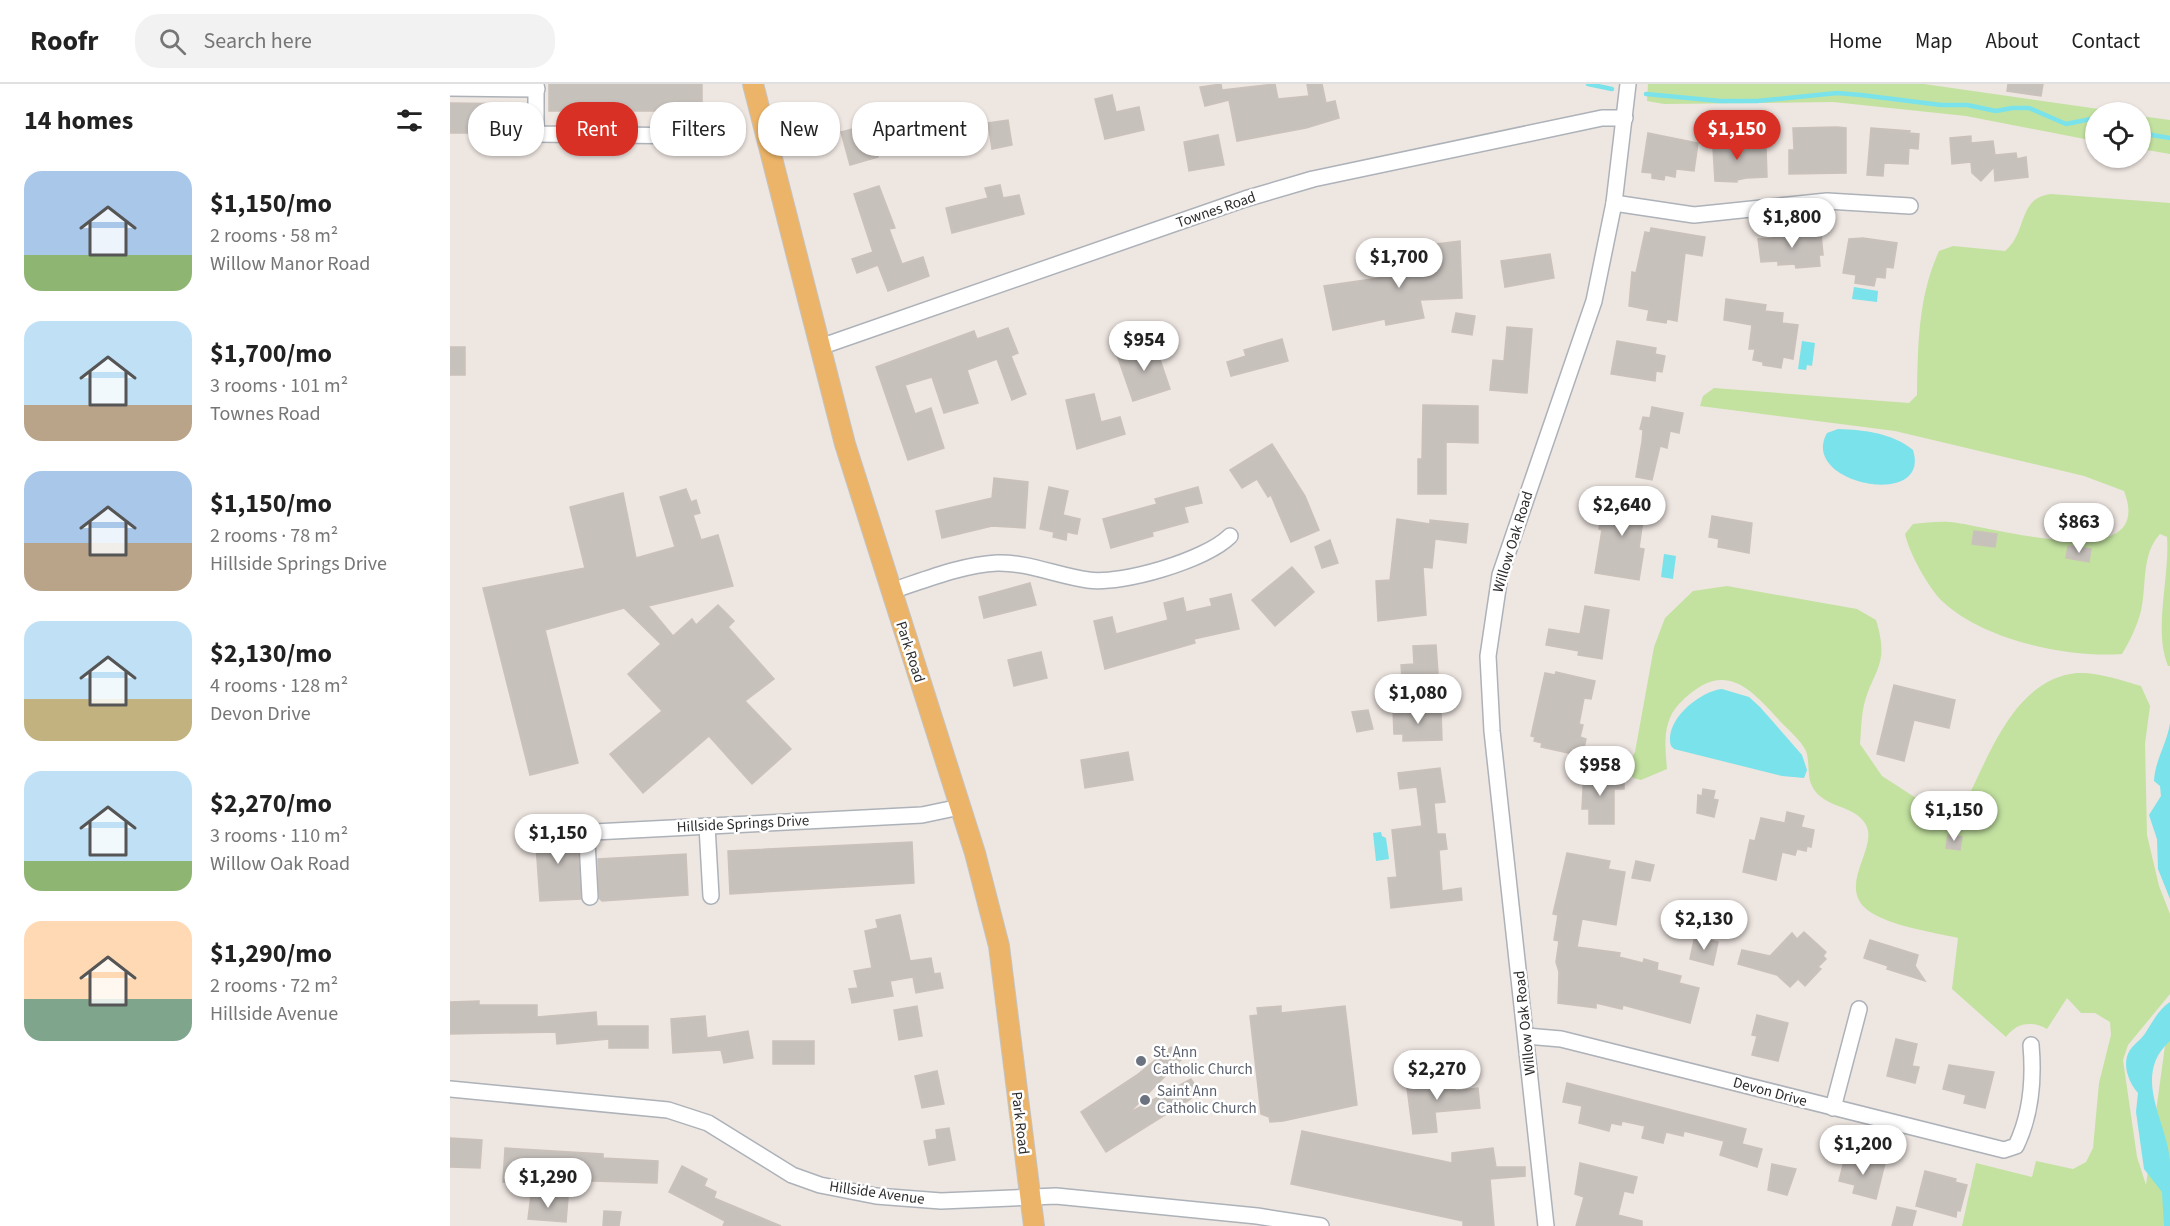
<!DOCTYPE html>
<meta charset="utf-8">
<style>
:root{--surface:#fff;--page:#f2f2f2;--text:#222;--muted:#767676;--line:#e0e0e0;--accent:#d93025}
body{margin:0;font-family:"Source Sans 3",sans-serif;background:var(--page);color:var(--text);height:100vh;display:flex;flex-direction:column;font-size:22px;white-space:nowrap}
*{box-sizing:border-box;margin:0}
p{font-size:20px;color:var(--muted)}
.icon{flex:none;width:33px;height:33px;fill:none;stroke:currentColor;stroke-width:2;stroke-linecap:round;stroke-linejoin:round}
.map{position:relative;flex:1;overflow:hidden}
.side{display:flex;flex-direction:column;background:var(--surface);width:450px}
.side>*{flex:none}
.top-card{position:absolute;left:18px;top:18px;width:570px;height:54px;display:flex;gap:12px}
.controls{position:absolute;left:1635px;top:18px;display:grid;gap:12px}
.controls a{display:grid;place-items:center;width:66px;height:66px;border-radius:50%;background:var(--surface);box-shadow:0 2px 4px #0004;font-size:30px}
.price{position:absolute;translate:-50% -51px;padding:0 14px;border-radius:21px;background:#fff;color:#222;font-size:20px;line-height:39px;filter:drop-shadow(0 2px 3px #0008)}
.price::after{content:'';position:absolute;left:50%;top:36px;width:18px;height:14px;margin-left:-9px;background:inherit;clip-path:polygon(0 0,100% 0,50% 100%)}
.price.current{background:var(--accent);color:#fff}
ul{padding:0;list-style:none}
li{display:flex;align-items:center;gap:18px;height:150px;padding:0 24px}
li span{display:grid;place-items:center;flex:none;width:168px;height:120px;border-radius:18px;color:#555}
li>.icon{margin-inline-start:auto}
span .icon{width:72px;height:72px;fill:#fffc;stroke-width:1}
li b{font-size:26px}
h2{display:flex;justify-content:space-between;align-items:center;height:72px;padding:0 24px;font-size:26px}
.tag{padding:0 21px;border-radius:24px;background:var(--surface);box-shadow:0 2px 4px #0004;font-size:21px;line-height:54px}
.tag.current{background:var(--accent);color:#fff}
header{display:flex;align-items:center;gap:36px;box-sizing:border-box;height:84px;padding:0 30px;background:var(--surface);border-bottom:2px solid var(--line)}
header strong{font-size:28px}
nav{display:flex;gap:33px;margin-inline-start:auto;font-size:21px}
.search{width:420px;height:54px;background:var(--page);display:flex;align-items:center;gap:15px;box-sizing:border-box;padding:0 21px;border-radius:24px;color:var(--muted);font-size:22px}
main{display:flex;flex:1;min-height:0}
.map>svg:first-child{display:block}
.green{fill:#c3e2a0}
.water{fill:#7ae2ea}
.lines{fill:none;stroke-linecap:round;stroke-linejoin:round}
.stream{stroke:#7ae2ea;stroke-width:4.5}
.building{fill:#c7c1bc;stroke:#cac1ba;stroke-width:1.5}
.minor-casing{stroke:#adb2b9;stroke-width:18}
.major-casing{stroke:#c4c4c4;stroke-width:22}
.minor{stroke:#fff;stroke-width:15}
.major{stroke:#ecb468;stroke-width:20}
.worship-dot{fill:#6b7280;stroke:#fff;stroke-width:2}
.labels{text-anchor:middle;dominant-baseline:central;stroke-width:5;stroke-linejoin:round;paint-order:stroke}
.street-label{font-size:15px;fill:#2d2d2d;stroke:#fff}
.worship-label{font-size:15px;fill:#5b616d;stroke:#fff;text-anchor:start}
</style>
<header>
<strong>Roofr</strong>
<div class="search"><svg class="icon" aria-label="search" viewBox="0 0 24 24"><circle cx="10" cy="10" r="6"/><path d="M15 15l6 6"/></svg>Search here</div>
<nav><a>Home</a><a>Map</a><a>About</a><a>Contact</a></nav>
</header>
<main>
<section class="side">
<h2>14 homes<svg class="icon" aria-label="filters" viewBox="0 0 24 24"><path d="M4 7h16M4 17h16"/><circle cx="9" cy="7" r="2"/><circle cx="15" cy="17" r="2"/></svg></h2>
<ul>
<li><span style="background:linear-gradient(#a9c7e8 70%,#8fb573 0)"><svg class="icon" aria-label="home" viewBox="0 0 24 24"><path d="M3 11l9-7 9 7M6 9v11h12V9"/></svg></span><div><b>$1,150/mo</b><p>2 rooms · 58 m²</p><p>Willow Manor Road</p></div></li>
<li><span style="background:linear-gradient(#bfe0f5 70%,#b9a48a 0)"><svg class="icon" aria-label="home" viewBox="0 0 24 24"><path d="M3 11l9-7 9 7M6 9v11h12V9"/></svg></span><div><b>$1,700/mo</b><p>3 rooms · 101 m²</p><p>Townes Road</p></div></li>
<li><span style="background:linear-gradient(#a9c7e8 60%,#b9a48a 0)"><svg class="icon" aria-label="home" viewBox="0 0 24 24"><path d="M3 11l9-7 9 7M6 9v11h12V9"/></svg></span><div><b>$1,150/mo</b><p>2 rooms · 78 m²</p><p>Hillside Springs Drive</p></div></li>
<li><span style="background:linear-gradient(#bfe0f5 65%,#c2b280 0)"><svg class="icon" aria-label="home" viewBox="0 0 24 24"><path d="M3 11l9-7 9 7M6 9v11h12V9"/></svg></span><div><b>$2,130/mo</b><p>4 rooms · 128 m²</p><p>Devon Drive</p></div></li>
<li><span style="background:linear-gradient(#bfe0f5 75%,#8fb573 0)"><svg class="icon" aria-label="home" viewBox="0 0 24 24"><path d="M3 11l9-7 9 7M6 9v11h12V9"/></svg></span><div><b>$2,270/mo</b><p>3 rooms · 110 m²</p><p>Willow Oak Road</p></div></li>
<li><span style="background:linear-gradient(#ffd9b3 65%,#7fa58c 0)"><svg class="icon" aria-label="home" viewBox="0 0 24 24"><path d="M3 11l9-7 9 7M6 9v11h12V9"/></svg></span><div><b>$1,290/mo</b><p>2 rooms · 72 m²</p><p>Hillside Avenue</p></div></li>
</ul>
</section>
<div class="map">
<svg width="1720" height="1142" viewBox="0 0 1720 1142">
<rect width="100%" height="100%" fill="#eee6e1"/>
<g class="green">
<polygon points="1198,0 1474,0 1670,28 1646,28 1645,57 1516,32 1383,18 1214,20 1197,17"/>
<polygon points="1690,32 1720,36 1720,70 1691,65"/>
<path d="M1601 110 1720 119V582H1718C1703 546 1720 493 1717 453L1710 450C1691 471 1697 500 1691 527 1687 542 1680 557 1672 570 1617 574 1534 556 1493 518 1479 505 1459 469 1455 450L1463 440C1475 439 1488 437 1500 438 1537 441 1708 494 1674 407L1634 392 1445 347 1250 322 1253 312 1264 304 1459 319 1467 311C1468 261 1468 213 1489 167L1503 162 1555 167C1578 148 1567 114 1601 110Z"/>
<path d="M1277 502 1407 525 1426 536C1441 584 1421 586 1413 626 1411 637 1411 649 1410 660L1432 692 1466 714 1492 722 1516 717C1540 670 1565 595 1627 589 1647 588 1672 596 1691 602L1700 622 1695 660 1697 751 1709 802 1720 830V910L1678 961 1673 976 1687 1073 1696 1101 1720 925V1142H1512L1526 1079 1582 1093 1586 1077 1623 1085 1636 1078 1643 1064 1649 999 1661 951 1660 938 1645 929H1631L1617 914 1597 945C1581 936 1566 939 1556 953L1502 905 1508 854C1483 848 1432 841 1414 823 1390 798 1428 763 1416 741 1405 720 1373 725 1362 702 1357 693 1360 678 1356 667 1351 656 1337 645 1329 636 1295 598 1271 577 1229 620 1212 638 1215 662 1217 685L1191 696 1183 694 1178 681 1185 668 1204 563 1215 534 1243 507Z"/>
</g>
<g class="water">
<polygon points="1404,203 1428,207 1427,218 1402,215"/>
<polygon points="1352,257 1365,259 1362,282 1357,281 1356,286 1348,285"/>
<path d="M1388 345C1415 346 1442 349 1463 366 1482 426 1348 400 1377 349Z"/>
<polygon points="1214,470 1226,472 1223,495 1211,493"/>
<path d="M1272 605 1299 613 1310 623 1352 671 1357 686 1354 694 1332 692 1224 665 1221 662C1213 637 1250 607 1272 605Z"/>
<path d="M1720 639V815L1708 785 1707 755 1699 731 1711 712 1710 702 1704 697C1705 676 1717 660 1720 639Z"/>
<polygon points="931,748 932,752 936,754 939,775 926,777 923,749"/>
<path d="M1720 918V957C1681 992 1717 1037 1720 1077 1720 1099 1720 1121 1720 1142H1714L1712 1108 1694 1085 1686 1028 1688 1009C1679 999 1671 980 1680 966 1685 959 1692 955 1696 948 1703 937 1709 925 1720 918Z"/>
</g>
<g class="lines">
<g class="stream">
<polyline points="1138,0 1162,5"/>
<polyline points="1196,10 1270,17 1307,17 1387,9 1411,11 1491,21 1517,21 1546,27 1562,24 1579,24 1616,40 1646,34"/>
<polyline points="1690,49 1720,54"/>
</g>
</g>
<g class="building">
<rect x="99" y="0" width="153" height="27"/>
<polygon points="771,0 772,6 825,0 828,15 859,12 857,0 872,0 876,19 885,17 889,34 856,44 787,57 779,16 755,22 750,3"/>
<polygon points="1558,0 1593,0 1591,12 1557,7"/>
<polygon points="662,11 666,28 689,23 694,46 655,55 645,15"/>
<polygon points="0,19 76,20 76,49 0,49"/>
<polygon points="558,36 562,61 542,65 538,39"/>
<polygon points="425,39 429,55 422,57 428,73 400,81 391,48"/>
<polygon points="1387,43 1396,44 1396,89 1339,90 1339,66 1344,66 1343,44"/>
<polygon points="1421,44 1460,47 1459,49 1469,50 1468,65 1459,64 1458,80 1434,79 1433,92 1417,91"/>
<polygon points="1276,47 1277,64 1316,63 1317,93 1296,94 1287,96 1287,98 1265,97 1262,48"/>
<polygon points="1198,49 1248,59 1244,87 1226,85 1225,93 1215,91 1214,96 1202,94 1202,89 1192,88"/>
<polygon points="768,51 774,81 739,87 734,58"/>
<polygon points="1521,52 1521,59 1543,57 1545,71 1566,69 1567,75 1576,73 1578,93 1545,97 1544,83 1531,97 1522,89 1521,78 1502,80 1500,54"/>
<polygon points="550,101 553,114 569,111 574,130 502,149 496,124 538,114 535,104"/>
<polygon points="429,102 445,144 439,145 452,180 473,173 479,192 438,207 428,181 407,189 402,175 423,168 404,110"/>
<polygon points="1201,144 1255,153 1252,172 1235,169 1227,237 1217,235 1216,239 1197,236 1199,226 1179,222 1182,188 1186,189 1195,148 1200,149"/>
<polygon points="1334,147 1335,151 1366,148 1366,151 1371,150 1373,171 1369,171 1370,182 1346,184 1345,180 1328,181 1328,177 1311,178 1308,155 1323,154 1322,149"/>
<polygon points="1413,154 1447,159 1443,184 1436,183 1435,194 1426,193 1424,202 1405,199 1406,191 1393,189 1399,155"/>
<polygon points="1010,157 1012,214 970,216 974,234 936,241 935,235 883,246 874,202 957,190 953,164"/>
<polygon points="1100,170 1104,194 1055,203 1051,177"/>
<polygon points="1276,215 1316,221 1315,227 1333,229 1332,239 1348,241 1343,275 1333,273 1331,284 1313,281 1313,278 1303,276 1305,265 1299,265 1302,241 1274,236"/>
<polygon points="1006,229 1025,232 1022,251 1002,248"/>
<polygon points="1057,243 1082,245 1077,309 1040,306 1043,276 1054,277"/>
<polygon points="558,244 568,269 561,272 576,310 562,316 547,275 517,286 528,319 494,329 482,293 455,301 465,330 481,324 494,364 458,376 426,283 524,247 527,255"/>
<polygon points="832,255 838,277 781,292 777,278 796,272 794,266"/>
<polygon points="1167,257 1206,264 1205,270 1215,272 1212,288 1206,287 1205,297 1161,290"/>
<polygon points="704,258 720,305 683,317 667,271"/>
<rect x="0" y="263" width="15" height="28"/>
<polygon points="644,310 651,338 670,333 675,350 627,365 616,316"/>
<polygon points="973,321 1028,322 1028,359 996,358 996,410 968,410 968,375 972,375"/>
<polygon points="1202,323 1233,329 1229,349 1220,347 1217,364 1210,362 1202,396 1186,393 1192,358 1193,346 1190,345 1193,333 1200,334"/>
<polygon points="822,360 855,412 869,446 841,458 821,411 818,413 807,395 792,404 780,386"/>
<polygon points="544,394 578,398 575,444 542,442 492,454 486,427 542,414"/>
<polygon points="599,403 618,407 613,431 630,435 627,450 617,448 616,456 603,453 604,448 590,445"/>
<polygon points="748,403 752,419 734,423 738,438 702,448 703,452 661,464 653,435 707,420 705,415"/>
<polygon points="236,405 241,418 246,416 250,429 243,431 251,456 268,451 283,502 198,522 223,552 242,535 246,541 268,521 284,537 278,543 324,595 295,617 341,665 302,700 259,652 193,709 160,670 212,627 178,590 211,560 174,524 95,546 128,679 80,691 33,504 135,484 120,423 173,409 186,474 225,463 210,413"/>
<polygon points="1153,412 1203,419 1200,437 1193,436 1189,464 1194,465 1189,496 1145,489 1152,446 1149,445"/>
<polygon points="1262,432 1302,439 1299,469 1268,463 1269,455 1259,453"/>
<polygon points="947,435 980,440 980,436 1018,440 1016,459 985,455 982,484 973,483 976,531 928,537 926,497 940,496"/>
<polygon points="1524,447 1547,450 1545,463 1522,460"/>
<polygon points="880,456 888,479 872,484 865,463"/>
<polygon points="1618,462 1641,465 1639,478 1616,474"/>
<polygon points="842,483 864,508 825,542 802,516"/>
<polygon points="580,499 586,521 534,534 529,513"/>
<polygon points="781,510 789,545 744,555 745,559 655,585 644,537 662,533 666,550 718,536 714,519 733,514 736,528 762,522 760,515"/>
<polygon points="1135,522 1159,526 1152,575 1128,571 1129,567 1096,561 1099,545 1130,550"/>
<polygon points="986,561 988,589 977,590 978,601 961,602 960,593 952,593 951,581 964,580 963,562"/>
<polygon points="591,568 597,594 564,602 558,576"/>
<polygon points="1106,588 1145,597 1141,615 1134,614 1129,640 1133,641 1130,653 1136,655 1132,672 1091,663 1092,659 1084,657 1085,653 1081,652 1095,589 1105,591"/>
<polygon points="1444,601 1505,616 1499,644 1464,636 1454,677 1427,670"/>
<polygon points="943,625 991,627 992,656 953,657 953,650 944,650"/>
<polygon points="918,626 923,645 907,648 902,628"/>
<polygon points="678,668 683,696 635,704 631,676"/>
<polygon points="990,684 995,718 984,719 987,750 995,750 997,765 989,766 992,807 1011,804 1012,816 941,824 938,794 947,793 942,746 972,742 967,703 950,705 948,689"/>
<polygon points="1134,686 1146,686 1146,692 1174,692 1174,705 1164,705 1164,740 1139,740 1139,725 1132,725"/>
<polygon points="1253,705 1265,707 1263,715 1268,716 1264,733 1247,729 1248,711 1252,712"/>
<polygon points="1337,728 1354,732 1351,743 1364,746 1361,763 1357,762 1356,767 1347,765 1345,771 1332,768 1326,796 1293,788 1300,756 1305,757 1311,734 1335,739"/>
<polygon points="127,744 131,815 90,817 85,747"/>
<polygon points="1498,751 1512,753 1510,766 1496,764"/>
<polygon points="462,758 464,799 280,810 278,767"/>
<polygon points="1117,769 1160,777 1158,785 1175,788 1166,841 1132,835 1127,863 1170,869 1169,873 1193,879 1194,875 1208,879 1207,886 1231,892 1229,899 1249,904 1240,939 1173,921 1172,925 1146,919 1146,924 1108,919 1109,888 1106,878 1109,857 1104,856 1108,831 1103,830"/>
<polygon points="236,770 238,811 152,817 149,814 148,775"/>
<polygon points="1186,777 1204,781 1200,797 1182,794"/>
<polygon points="450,831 460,877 481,874 484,890 490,889 493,904 466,909 463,893 440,897 443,912 402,919 399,905 408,904 404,887 422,884 415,847 428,844 426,836"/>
<polygon points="1354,848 1376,868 1373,872 1376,875 1368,883 1371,885 1355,902 1348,895 1340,903 1327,891 1288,880 1292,866 1320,872 1342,849 1347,855"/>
<polygon points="1245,852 1268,858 1263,881 1240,875"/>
<polygon points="1420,856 1468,871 1465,882 1475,897 1437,885 1438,882 1414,874"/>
<polygon points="29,917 29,921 87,921 87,933 146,928 147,942 198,942 198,964 159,964 159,955 107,960 106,948 0,950 0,918"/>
<polygon points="467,922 472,952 449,956 444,926"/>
<polygon points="831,922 831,929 895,922 907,1021 833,1037 820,1038 819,1033 811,1030 800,932 808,931 807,924"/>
<polygon points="1307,931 1338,939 1328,977 1302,971 1307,952 1302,951"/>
<polygon points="255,932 257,954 298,947 303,974 274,979 271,966 223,969 221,935"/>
<polygon points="1446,955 1467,960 1462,982 1469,983 1465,999 1437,992"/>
<rect x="323" y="957" width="41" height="23"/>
<polygon points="721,963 731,976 679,1029 741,995 750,1009 656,1068 631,1028 687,991"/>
<polygon points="1499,981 1544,988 1535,1024 1514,1019 1516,1011 1493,1005"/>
<polygon points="487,987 494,1020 472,1024 465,992"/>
<polygon points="1004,992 1005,1007 1028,1004 1030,1024 985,1028 987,1048 963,1050 956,996"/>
<polygon points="1117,999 1296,1045 1292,1060 1312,1065 1307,1083 1270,1071 1274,1057 1234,1047 1233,1052 1216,1048 1213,1059 1192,1054 1195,1042 1172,1037 1171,1041 1161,1039 1159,1047 1129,1039 1132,1022 1113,1018"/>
<polygon points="499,1044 505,1076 479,1081 474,1057 487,1055 486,1046"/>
<polygon points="852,1047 1002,1079 1002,1069 1043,1064 1046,1083 1075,1083 1075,1092 1040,1095 1044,1142 1013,1142 1013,1137 841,1100"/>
<polygon points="0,1054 32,1056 30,1084 0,1083"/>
<polygon points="55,1064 153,1070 153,1074 208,1077 207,1099 111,1096 112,1090 84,1088 83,1099 53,1098"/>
<polygon points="1395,1073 1435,1079 1426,1115 1403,1109 1405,1101 1389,1097"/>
<polygon points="1130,1079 1187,1093 1183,1109 1174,1107 1168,1131 1192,1137 1192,1142 1126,1142 1134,1113 1125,1110"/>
<polygon points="1322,1080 1346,1085 1337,1111 1318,1106"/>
<polygon points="232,1082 257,1095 254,1102 266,1108 264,1114 331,1142 273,1142 275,1137 219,1108"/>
<polygon points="1475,1087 1506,1095 1505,1098 1517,1101 1510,1127 1507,1126 1506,1133 1466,1122"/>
<polygon points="81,1111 118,1114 116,1138 78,1135"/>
<polygon points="1447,1123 1466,1127 1462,1142 1442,1142"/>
<polygon points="154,1127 171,1128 169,1142 153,1142"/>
</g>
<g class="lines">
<defs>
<g id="minor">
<polyline points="86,0 86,50 245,52"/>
<polyline points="0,4 87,5"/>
<polyline points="1164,119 1244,131 1377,117 1460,122"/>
<polyline points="370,263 795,115 863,95 1152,34 1175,34"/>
<path d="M441 507C475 496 511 481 547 479 577 478 608 492 638 496 672 501 756 476 780 452"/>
<polyline points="257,742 261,812"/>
<polyline points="140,813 137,757 139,750 144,748 472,731 510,723"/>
<path d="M1076 952 1111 955 1554 1066 1566 1062C1581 1031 1584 995 1581 961"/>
<polyline points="0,1005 218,1026 258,1039 342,1091 370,1101 426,1112 491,1117 606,1112 807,1132 871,1142"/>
<polyline points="1383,1024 1409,925"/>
<polyline points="1096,1142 1042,647 1038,572 1050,491 1144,217 1164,119 1178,0"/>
</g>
<polyline id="major" points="303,0 395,360 525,769 549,862 584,1142"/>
</defs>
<use href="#minor" class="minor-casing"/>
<use href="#major" class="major-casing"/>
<use href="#minor" class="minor"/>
<use href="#major" class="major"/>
</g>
<g class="worship-dot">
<circle cx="691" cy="977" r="6"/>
<circle cx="695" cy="1016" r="6"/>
</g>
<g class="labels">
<g class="street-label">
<text transform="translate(766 126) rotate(-19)">Townes Road</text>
<text transform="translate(1063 458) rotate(-73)">Willow Oak Road</text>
<text transform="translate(460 568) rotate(72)">Park Road</text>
<text transform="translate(293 740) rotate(-3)">Hillside Springs Drive</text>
<text transform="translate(1075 939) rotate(-96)">Willow Oak Road</text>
<text transform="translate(1320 1008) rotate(15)">Devon Drive</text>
<text transform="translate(570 1039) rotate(83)">Park Road</text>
<text transform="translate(427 1109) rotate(8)">Hillside Avenue</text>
</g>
<g class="worship-label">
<text x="703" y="968">St. Ann<tspan x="703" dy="17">Catholic Church</tspan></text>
<text x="707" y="1007">Saint Ann<tspan x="707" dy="17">Catholic Church</tspan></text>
</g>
</g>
</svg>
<div class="controls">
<a><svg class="icon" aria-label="locate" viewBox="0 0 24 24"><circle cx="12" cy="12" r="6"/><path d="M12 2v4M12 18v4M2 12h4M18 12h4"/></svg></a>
</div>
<b class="price current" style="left:1287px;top:77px">$1,150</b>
<b class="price" style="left:1342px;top:165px">$1,800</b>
<b class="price" style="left:949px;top:205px">$1,700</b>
<b class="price" style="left:694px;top:288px">$954</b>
<b class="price" style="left:1172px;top:453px">$2,640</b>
<b class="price" style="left:1629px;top:470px">$863</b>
<b class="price" style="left:968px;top:641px">$1,080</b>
<b class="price" style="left:1150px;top:713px">$958</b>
<b class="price" style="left:1504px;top:758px">$1,150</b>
<b class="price" style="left:108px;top:781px">$1,150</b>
<b class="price" style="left:1254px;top:867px">$2,130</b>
<b class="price" style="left:987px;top:1017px">$2,270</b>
<b class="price" style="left:1413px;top:1092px">$1,200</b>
<b class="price" style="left:98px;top:1125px">$1,290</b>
<div class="top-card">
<a class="tag">Buy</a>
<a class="tag current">Rent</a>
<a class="tag">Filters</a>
<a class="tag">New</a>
<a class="tag">Apartment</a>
</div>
</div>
</main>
